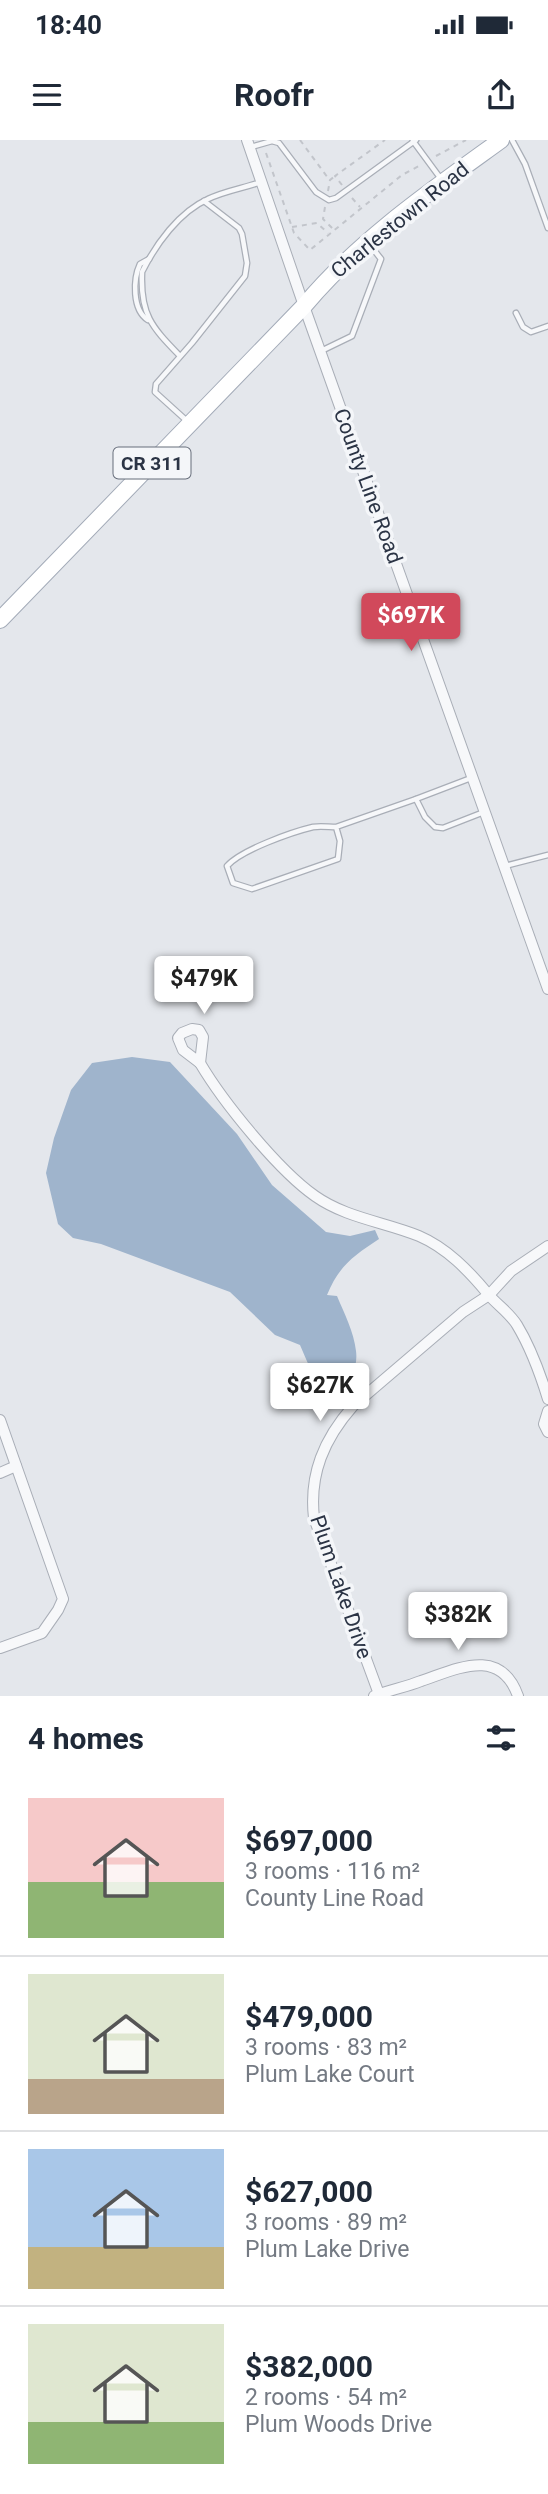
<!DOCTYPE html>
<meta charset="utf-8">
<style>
:root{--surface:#fff;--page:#f6f6f7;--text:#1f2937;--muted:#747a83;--line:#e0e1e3;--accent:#d1495b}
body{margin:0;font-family:Roboto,sans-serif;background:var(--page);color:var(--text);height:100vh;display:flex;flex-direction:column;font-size:26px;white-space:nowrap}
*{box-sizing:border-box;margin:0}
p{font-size:23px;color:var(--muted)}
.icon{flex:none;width:38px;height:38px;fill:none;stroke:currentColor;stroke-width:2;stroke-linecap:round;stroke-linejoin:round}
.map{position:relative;height:1556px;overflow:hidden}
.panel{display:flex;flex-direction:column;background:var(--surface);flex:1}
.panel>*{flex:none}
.price{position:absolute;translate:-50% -60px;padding:0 16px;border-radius:7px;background:#fff;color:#222;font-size:23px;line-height:46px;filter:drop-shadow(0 2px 4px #0008)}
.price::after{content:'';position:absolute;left:50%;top:42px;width:21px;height:16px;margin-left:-10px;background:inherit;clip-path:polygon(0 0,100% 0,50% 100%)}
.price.current{background:var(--accent);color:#fff}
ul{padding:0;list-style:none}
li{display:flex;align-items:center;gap:21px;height:175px;padding:0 28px}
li+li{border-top:2px solid var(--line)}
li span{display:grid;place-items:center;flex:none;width:196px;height:140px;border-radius:0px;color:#555}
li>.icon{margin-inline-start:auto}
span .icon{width:84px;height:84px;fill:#fffc;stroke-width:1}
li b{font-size:30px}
h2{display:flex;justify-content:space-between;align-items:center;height:84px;padding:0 28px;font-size:30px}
.status{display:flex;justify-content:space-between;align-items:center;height:49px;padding:0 35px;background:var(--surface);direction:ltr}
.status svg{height:19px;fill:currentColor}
header{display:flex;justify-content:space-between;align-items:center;height:91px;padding:0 28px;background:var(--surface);font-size:32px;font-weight:700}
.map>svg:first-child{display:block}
.water{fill:#9fb4cc}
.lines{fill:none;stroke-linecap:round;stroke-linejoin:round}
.service-casing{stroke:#a9aeb7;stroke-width:7}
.minor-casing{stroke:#a9aeb7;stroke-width:12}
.primary-casing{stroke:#a3abb8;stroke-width:18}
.path{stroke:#c2c5cb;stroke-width:2;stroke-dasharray:5 5;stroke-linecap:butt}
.service{stroke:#f7f8fa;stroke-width:4.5}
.minor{stroke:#f7f8fa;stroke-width:10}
.primary{stroke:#fff;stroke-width:16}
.labels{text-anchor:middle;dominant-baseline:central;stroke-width:7;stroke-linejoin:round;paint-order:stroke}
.shield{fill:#f4f6f9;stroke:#676e7b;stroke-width:2}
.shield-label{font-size:19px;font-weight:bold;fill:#2b3445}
.street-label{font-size:21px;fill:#2b3445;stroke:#f4f6f9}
</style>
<div class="status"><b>18:40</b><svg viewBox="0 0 49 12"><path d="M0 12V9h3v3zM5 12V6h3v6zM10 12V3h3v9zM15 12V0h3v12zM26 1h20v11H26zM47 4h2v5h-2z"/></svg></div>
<header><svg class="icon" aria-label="menu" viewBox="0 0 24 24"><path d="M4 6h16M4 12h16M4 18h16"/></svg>Roofr<svg class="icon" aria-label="share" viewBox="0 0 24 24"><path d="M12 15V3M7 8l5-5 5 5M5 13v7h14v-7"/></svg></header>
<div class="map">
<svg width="548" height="1556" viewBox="0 0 548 1556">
<rect width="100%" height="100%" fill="#e4e7ec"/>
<path class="water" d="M132 917 170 922 237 994 272 1045 326 1092 350 1096 375 1090 379 1099C353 1116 339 1126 327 1155L337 1156C344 1173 354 1192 356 1211 358 1225 351 1230 358 1245L346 1256C316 1247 312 1233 300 1205L275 1195 230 1152 101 1104 73 1098 58 1084 46 1033 54 998 71 950 92 923Z"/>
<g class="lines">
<defs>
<g id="service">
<polyline points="512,0 525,24 548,88"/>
<polyline points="413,1 441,39"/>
<polyline points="251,7 272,1 279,3 316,52 329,60 336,58 416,0"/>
<polyline points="516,173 523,187 531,192 548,186"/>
<path d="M148 180C132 170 133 139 140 124L149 119"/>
<polyline points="321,211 352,196 381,119 370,105"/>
<path d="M180 216C152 187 140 175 142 132 156 104 179 72 208 59 224 51 244 48 261 42"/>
<polyline points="187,281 155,252 156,244 192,203 245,136 247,123 242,94 239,88 204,61"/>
<polyline points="471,638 416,659 425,677 435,687 443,688 484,672"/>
<path d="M336 687C329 687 320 686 313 687 292 692 241 710 227 726L233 743 252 749 338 719 340 701 336 687 416 659"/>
<polyline points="505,726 548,715"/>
</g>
<g id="minor">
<polyline points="247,0 304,166 548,849"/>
<polygon points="192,889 199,890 203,897 200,923 183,910 178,898 182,893"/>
<path d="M200 923C223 962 278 1030 315 1056 346 1078 385 1082 419 1096 447 1108 469 1131 488 1154 497 1165 509 1172 517 1185 531 1208 540 1233 548 1259"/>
<polyline points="548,1271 544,1284 548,1292"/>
<polyline points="0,1280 63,1459 58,1470 42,1493 0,1508"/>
<polyline points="0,1333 16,1326"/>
<path d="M379 1554 314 1378C309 1334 324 1299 353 1266L463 1172 489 1155 511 1131 548 1106"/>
<path d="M374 1556C390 1550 406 1547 421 1541 457 1529 500 1506 518 1556"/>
</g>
<path id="primary" d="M0 480 304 166C359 100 432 50 501 0"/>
</defs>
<use href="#service" class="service-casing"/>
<use href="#minor" class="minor-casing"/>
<use href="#primary" class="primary-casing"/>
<g class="path">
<polyline points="300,0 328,38"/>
<polyline points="266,13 294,93 310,110 402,35 419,26"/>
<polyline points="436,16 466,0"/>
<polyline points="342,45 335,36 385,0"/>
<polyline points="328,51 330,40 335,36"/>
<polyline points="352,58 360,67"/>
<polyline points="325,67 323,79 333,89"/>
<polyline points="292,87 317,83 328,93"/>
</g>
<use href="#service" class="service"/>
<use href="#minor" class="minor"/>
<use href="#primary" class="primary"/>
</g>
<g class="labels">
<rect class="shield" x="113.5" y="307.5" width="77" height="31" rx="5"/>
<g class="shield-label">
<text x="152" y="323">CR 311</text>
</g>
<g class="street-label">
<text transform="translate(400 80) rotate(-39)">Charlestown Road</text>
<text transform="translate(368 346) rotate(70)">County Line Road</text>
<text transform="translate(341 1447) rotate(71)">Plum Lake Drive</text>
</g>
</g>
</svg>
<b class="price current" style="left:411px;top:513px">$697K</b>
<b class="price" style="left:204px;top:876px">$479K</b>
<b class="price" style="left:320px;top:1283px">$627K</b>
<b class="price" style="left:458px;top:1512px">$382K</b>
</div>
<section class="panel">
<h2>4 homes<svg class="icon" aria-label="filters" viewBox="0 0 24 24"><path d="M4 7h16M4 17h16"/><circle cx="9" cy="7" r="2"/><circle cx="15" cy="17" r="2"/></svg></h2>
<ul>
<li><span style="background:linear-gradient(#f6c9c9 60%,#8fb573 0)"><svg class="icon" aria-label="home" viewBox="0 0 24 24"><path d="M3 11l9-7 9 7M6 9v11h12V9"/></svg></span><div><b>$697,000</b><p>3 rooms · 116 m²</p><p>County Line Road</p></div></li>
<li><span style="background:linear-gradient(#dfe7d0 75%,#b9a48a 0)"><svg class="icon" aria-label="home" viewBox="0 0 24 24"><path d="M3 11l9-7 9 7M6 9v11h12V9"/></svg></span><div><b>$479,000</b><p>3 rooms · 83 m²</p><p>Plum Lake Court</p></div></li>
<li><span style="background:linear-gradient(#a9c7e8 70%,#c2b280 0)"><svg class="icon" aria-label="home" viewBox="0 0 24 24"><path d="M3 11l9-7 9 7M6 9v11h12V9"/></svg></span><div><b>$627,000</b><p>3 rooms · 89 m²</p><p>Plum Lake Drive</p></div></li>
<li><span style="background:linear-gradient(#dfe7d0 70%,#8fb573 0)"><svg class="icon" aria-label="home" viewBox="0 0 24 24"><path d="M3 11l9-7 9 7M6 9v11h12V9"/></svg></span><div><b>$382,000</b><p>2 rooms · 54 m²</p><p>Plum Woods Drive</p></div></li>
</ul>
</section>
